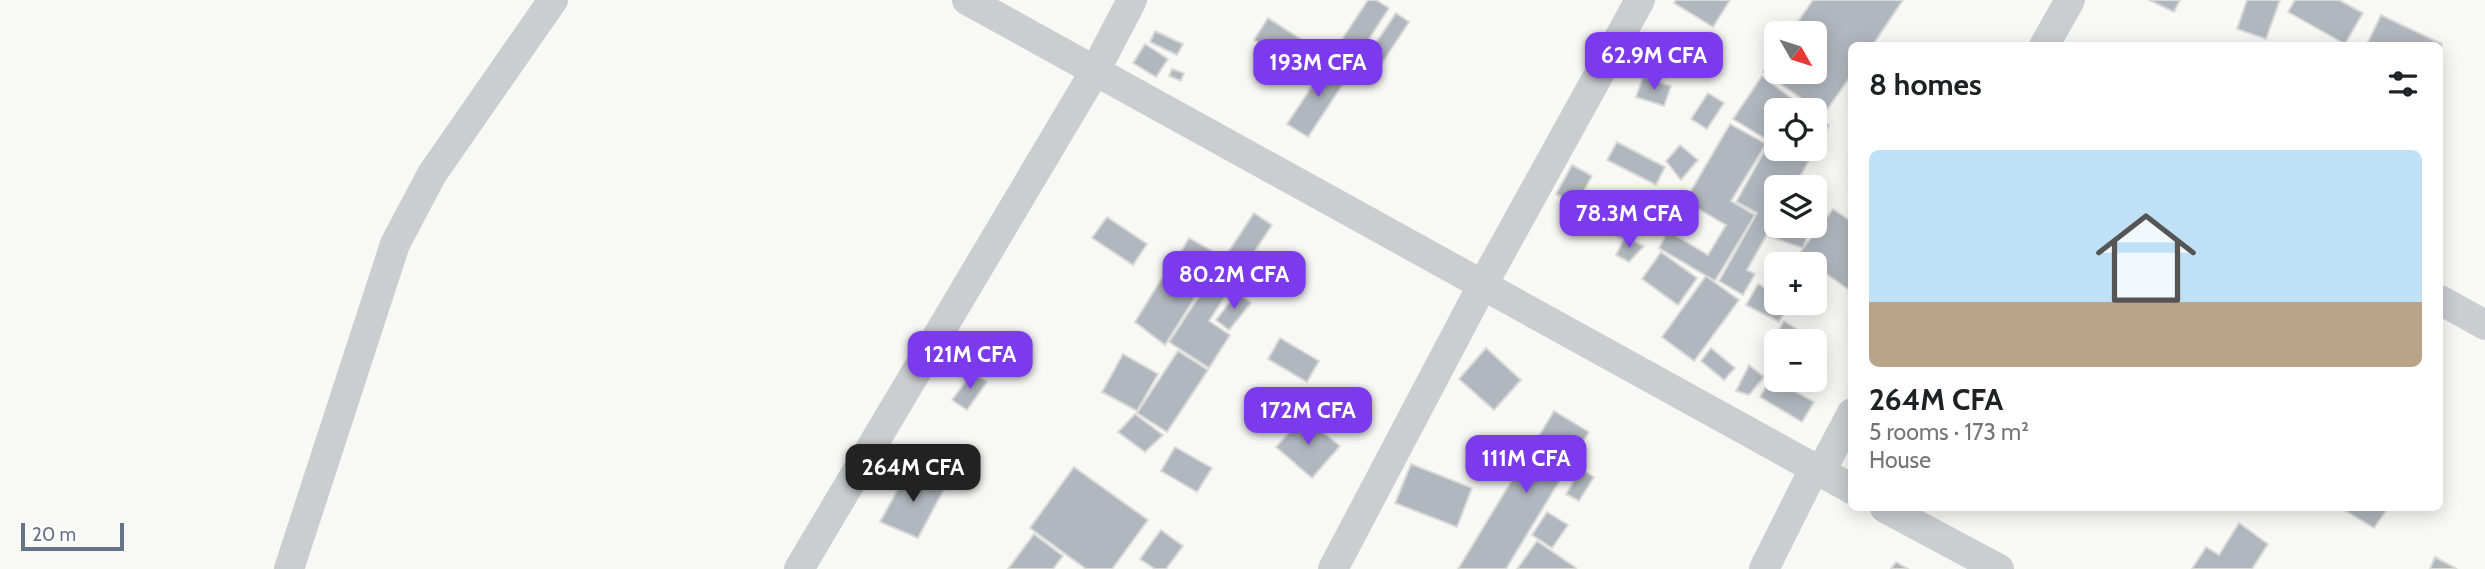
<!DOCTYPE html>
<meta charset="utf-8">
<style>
:root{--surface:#fff;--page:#f2f2f2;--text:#202124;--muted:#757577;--accent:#7c3aed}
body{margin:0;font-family:Cabin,sans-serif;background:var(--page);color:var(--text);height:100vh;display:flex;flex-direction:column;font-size:26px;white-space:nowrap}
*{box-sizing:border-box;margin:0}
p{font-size:23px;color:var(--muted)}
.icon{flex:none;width:38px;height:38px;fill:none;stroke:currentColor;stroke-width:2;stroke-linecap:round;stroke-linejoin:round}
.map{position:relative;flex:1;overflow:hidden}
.sheet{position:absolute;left:1848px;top:42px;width:595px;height:469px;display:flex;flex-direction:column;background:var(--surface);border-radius:10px;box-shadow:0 4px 18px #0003}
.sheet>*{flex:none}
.needle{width:46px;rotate:129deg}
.controls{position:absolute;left:1764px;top:21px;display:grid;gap:14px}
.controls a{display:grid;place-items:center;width:63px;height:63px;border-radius:10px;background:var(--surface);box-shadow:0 4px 18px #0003;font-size:35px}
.scale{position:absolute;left:21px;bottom:18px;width:103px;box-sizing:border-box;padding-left:7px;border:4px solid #667488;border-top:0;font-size:19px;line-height:24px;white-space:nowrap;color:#667488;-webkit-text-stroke:5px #fff;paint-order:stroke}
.price{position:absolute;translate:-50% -60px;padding:0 16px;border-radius:14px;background:var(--accent);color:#fff;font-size:23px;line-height:46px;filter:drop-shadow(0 2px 4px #0008)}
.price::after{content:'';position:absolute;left:50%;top:42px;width:21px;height:16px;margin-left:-10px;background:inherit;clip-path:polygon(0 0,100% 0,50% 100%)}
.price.selected{background:#222;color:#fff}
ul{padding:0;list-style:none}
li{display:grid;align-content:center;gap:14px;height:371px;padding:0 21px}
li span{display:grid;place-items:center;height:217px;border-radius:10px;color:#555}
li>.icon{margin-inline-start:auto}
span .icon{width:126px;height:126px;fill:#fffc;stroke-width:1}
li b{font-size:30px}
h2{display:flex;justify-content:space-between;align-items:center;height:84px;padding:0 21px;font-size:30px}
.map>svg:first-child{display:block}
.building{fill:#b1b7be;stroke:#dadad8;stroke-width:2}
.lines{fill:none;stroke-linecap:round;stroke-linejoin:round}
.street{stroke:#cbcdd1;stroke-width:30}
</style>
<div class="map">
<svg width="2485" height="569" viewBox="0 0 2485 569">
<rect width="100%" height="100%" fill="#f8f8f5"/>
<g class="building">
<polygon points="1368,0 1376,0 1389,8 1352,65 1333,53"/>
<polygon points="1676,0 1730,0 1713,27 1674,3"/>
<polygon points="1813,0 1903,0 1872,46 1852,46 1852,74 1824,114 1763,72 1776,53 1776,72 1815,72 1815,33 1790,33"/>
<polygon points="2149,0 2180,0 2174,12"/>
<polygon points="2247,0 2280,0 2266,39 2237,29"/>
<polygon points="2295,0 2339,0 2363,13 2345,44 2288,12"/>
<polygon points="1396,13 1409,22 1369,83 1355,74"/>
<polygon points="2381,15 2442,44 2440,49 2440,46 2366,46"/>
<polygon points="1268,18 1302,40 1288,62 1254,40"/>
<polygon points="1155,31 1183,44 1177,55 1150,42"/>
<polygon points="1145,44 1168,59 1156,77 1133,63"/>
<polygon points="1329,61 1349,75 1308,137 1287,124"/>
<polygon points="1172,69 1184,73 1181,81 1169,76"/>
<polygon points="1762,76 1791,98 1783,110 1776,110 1776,120 1764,138 1733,119"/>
<polygon points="1643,77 1671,86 1664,106 1636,97"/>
<polygon points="1708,93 1724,103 1707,129 1691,119"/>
<polygon points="1791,104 1802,110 1787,110"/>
<polygon points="1815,117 1829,125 1794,187 1776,187 1776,218 1747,270 1755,274 1743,295 1719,281 1757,213 1736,202 1776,130 1776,149 1815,149"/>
<polygon points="1730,124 1766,144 1731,201 1755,215 1715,281 1659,248 1668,231 1708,255 1726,225 1685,201"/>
<polygon points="1617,142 1665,167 1656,185 1607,160"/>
<polygon points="1680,145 1698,160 1681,180 1666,161"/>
<polygon points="1572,165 1592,176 1576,205 1556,194"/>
<polygon points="1593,193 1635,215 1621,238 1577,214"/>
<polygon points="1833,209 1852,222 1852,292 1799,254"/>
<polygon points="1254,213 1272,225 1209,321 1230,335 1209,368 1169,342"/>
<polygon points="1107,217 1147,244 1133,265 1092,238"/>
<polygon points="1776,220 1776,226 1810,227 1803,248 1770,237"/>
<polygon points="1625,237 1644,246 1629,262 1616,255"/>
<polygon points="1189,238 1221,256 1211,275 1178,257"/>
<polygon points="1661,252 1697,278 1678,305 1642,279"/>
<polygon points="1175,257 1207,278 1165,345 1135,322"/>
<polygon points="1706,276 1739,300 1694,361 1662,337"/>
<polygon points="1758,284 1776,294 1776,303 1790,303 1779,322 1746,305"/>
<polygon points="1238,292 1251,303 1229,330 1216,320"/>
<polygon points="1784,321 1817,342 1815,345 1815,341 1778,341 1774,338"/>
<polygon points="1280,338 1319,361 1307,382 1268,359"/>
<polygon points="1486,348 1521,380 1494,410 1459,379"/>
<polygon points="1711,348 1735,368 1724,380 1701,361"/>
<polygon points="1178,351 1208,370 1167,432 1137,413"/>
<polygon points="1123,354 1158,374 1137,411 1102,392"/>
<polygon points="1749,365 1764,377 1749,395 1736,391"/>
<polygon points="973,372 987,382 967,410 952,400"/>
<polygon points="1771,378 1814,402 1802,422 1760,397"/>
<polygon points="1554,411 1589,432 1506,569 1458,569"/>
<polygon points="1135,414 1163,435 1145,452 1118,432"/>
<polygon points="1304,416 1340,446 1312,478 1276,447"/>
<polygon points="1175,447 1212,468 1197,492 1161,471"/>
<polygon points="1411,464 1472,488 1457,527 1395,503"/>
<polygon points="910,467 944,489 918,538 880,522"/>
<polygon points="1074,467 1148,520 1112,569 1086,569 1030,528"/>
<polygon points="1581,469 1594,477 1579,501 1566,494"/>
<polygon points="2341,508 2388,508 2374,528"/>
<polygon points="1547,512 1568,525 1552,548 1532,535"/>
<polygon points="2239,523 2268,544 2252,569 2192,569 2206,547 2219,555"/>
<polygon points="1161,530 1183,546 1166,569 1155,569 1140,559"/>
<polygon points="1034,534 1063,556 1053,569 1008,569"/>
<polygon points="1537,541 1576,568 1575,569 1517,569"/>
<polygon points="2435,557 2457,569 2430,569"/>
<polygon points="1896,562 1908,569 1891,569"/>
</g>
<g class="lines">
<g class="street">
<polyline points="967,0 1852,489"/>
<polyline points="2044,46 2070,0"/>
<polyline points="2440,300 2485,325"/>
<polyline points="1885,508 1999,569"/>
<polyline points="289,569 395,244 432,174 553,0"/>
<polyline points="799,569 1095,71 1132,0"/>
<polyline points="1333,569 1482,286 1640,0"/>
<polyline points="1764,569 1814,469 1820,473 1852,413"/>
</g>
</g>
</svg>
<div class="controls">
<a><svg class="needle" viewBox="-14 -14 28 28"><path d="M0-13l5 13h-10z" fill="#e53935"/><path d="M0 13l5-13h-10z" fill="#757577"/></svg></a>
<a><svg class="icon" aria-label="locate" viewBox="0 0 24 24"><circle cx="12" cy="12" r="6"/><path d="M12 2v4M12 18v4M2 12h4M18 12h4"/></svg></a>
<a><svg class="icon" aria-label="layers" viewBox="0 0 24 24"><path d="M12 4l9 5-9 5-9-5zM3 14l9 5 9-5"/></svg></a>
<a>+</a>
<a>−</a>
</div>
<div class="scale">20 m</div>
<b class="price" style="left:1654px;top:92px">62.9M CFA</b>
<b class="price" style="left:1318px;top:99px">193M CFA</b>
<b class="price" style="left:1629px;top:250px">78.3M CFA</b>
<b class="price" style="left:1234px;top:311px">80.2M CFA</b>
<b class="price" style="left:970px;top:391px">121M CFA</b>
<b class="price" style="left:1308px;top:447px">172M CFA</b>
<b class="price" style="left:1526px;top:495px">111M CFA</b>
<b class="price selected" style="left:913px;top:504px">264M CFA</b>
<section class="sheet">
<h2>8 homes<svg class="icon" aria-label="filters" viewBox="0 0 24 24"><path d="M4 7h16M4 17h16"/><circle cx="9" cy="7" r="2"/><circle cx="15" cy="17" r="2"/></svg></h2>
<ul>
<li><span style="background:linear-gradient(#bfe0f5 70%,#b9a48a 0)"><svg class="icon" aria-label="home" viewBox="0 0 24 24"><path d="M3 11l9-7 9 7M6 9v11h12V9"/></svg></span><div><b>264M CFA</b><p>5 rooms · 173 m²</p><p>House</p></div></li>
</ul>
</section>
</div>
